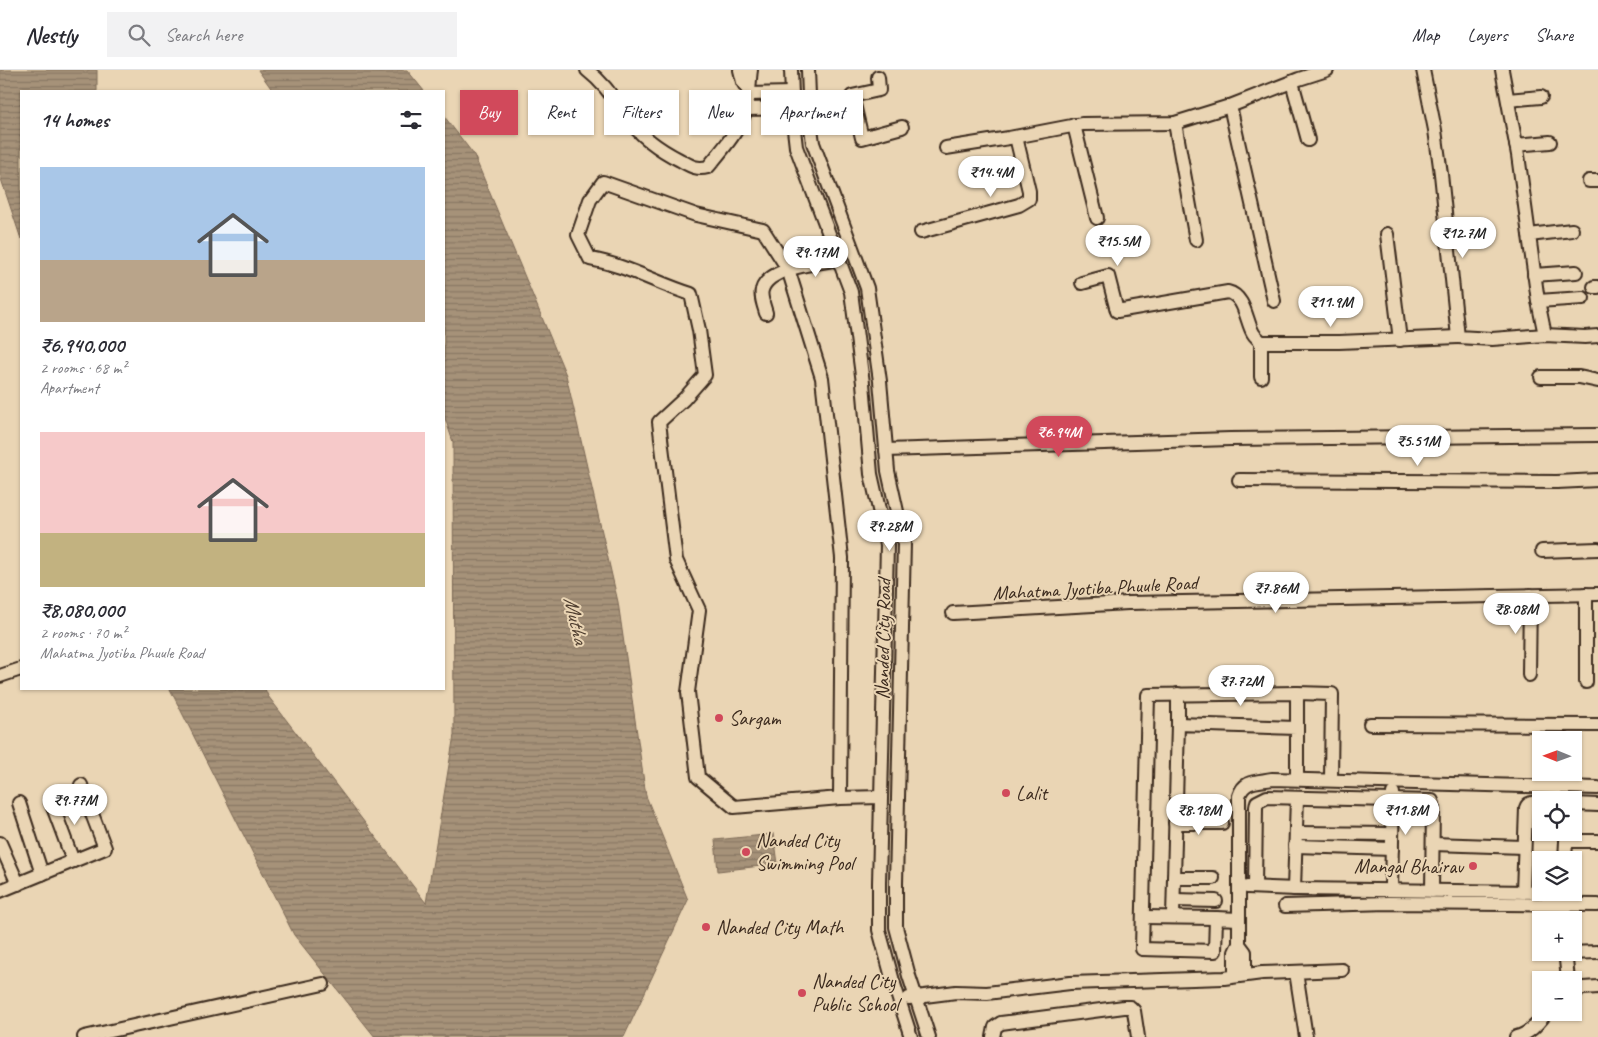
<!DOCTYPE html>
<meta charset="utf-8">
<style>
:root{--surface:#fff;--page:#f2f2f3;--text:#2b2b33;--muted:#7c7c81;--line:#e1e1e2;--accent:#d1495b}
body{margin:0;font-family:Caveat,sans-serif;background:var(--page);color:var(--text);height:100vh;display:flex;flex-direction:column;font-size:19px;white-space:nowrap}
*{box-sizing:border-box;margin:0}
p{font-size:16px;color:var(--muted)}
.icon{flex:none;width:28px;height:28px;fill:none;stroke:currentColor;stroke-width:2;stroke-linecap:round;stroke-linejoin:round}
.map{position:relative;flex:1;overflow:hidden}
.side{position:absolute;left:20px;top:20px;width:425px;height:600px;display:flex;flex-direction:column;background:var(--surface);border-radius:0px;box-shadow:0 1px 4px #0004}
.side>*{flex:none}
.banner{position:absolute;left:460px;top:20px;width:475px;height:45px;display:flex;gap:10px}
.needle{width:32px;rotate:271deg}
.buttons{position:absolute;left:1532px;top:661px;display:grid;gap:10px}
.buttons a{display:grid;place-items:center;width:50px;height:50px;border-radius:0px;background:var(--surface);box-shadow:0 1px 4px #0004;font-size:25px}
.price{position:absolute;translate:-50% -42px;padding:0 11px;border-radius:18px;background:#fff;color:#222;font-size:16px;line-height:32px;filter:drop-shadow(0 1px 2px #0008)}
.price::after{content:'';position:absolute;left:50%;top:30px;width:15px;height:11px;margin-left:-8px;background:inherit;clip-path:polygon(0 0,100% 0,50% 100%)}
.price.active{background:var(--accent);color:#fff}
ul{padding:0;list-style:none}
li{display:grid;align-content:center;gap:10px;height:265px;padding:0 20px}
li span{display:grid;place-items:center;height:155px;border-radius:0px;color:#555}
li>.icon{margin-inline-start:auto}
span .icon{width:90px;height:90px;fill:#fffc;stroke-width:1}
li b{font-size:21px}
h2{display:flex;justify-content:space-between;align-items:center;height:60px;padding:0 20px;font-size:21px}
.tag{padding:0 18px;border-radius:0px;background:var(--surface);box-shadow:0 1px 4px #0004;font-size:18px;line-height:45px}
.tag.active{background:var(--accent);color:#fff}
header{display:flex;align-items:center;gap:30px;box-sizing:border-box;height:70px;padding:0 25px;background:var(--surface);border-bottom:1px solid var(--line)}
header strong{font-size:24px}
nav{display:flex;gap:28px;margin-inline-start:auto;font-size:18px}
.search{width:350px;height:45px;background:var(--page);display:flex;align-items:center;gap:12px;box-sizing:border-box;padding:0 18px;border-radius:0px;color:var(--muted);font-size:19px}
.map>svg:first-child{display:block}
.water{fill:url(#water-rules);stroke:#7b6855}
.lines{fill:none;stroke-linecap:round;stroke-linejoin:round}
.minor-casing{stroke:#3b2a1e;stroke-width:16}
.minor{stroke:#ead5b4;stroke-width:12}
.poi-dot{fill:#d1495b;stroke:#ead5b4;stroke-width:2}
.labels{text-anchor:middle;dominant-baseline:central;stroke-width:4;stroke-linejoin:round;paint-order:stroke}
.street-label{font-size:20px;fill:#3b2a1e;stroke:#ead5b4}
.poi-label{font-size:20px;fill:#3b2a1e;stroke:#ead5b4;text-anchor:start}
.water-label{font-size:21px;font-style:italic;fill:#503f30;stroke:#ead5b4}
</style>
<header>
<strong>Nestly</strong>
<div class="search"><svg class="icon" aria-label="search" viewBox="0 0 24 24"><circle cx="10" cy="10" r="6"/><path d="M15 15l6 6"/></svg>Search here</div>
<nav><a>Map</a><a>Layers</a><a>Share</a></nav>
</header>
<div class="map">
<svg width="1598" height="967" viewBox="0 0 1598 967">
<defs>
<pattern id="water-rules" width="6" height="5" patternUnits="userSpaceOnUse" patternTransform="scale(1.25)"><rect width="6" height="5" fill="#a69279"/><path d="M0 2.5h6" fill="none" stroke="#887763"/></pattern>
</defs>
<rect width="100%" height="100%" fill="#ead5b4"/>
<filter id="ink" filterUnits="userSpaceOnUse"><feTurbulence type="fractalNoise" baseFrequency=".02" numOctaves="2"/><feDisplacementMap in="SourceGraphic" scale="10" xChannelSelector="R" yChannelSelector="G"/><feConvolveMatrix kernelMatrix="1 2 1 2 8 2 1 2 1" color-interpolation-filters="sRGB"/></filter>
<g filter="url(#ink)">
<g class="water">
<polygon points="0,0 97,0 97,21 21,21 21,169 0,106"/>
<polygon points="258,0 407,0 424,21 273,21"/>
<polygon points="444,46 474,85 566,305 618,532 646,726 688,830 624,967 375,967 294,865 170,619 265,619 268,626 426,833 454,665 453,372 444,345"/>
<polygon points="774,764 778,794 718,801 715,770"/>
</g>
<g class="lines">
<defs>
<g id="minor">
<path d="M587 0C607 16 612 27 626 47 640 65 660 80 680 90 691 96 696 100 708 97 722 80 740 60 746 39 750 26 749 13 751 0"/>
<polyline points="740,0 743,12 748,20"/>
<polyline points="791,0 793,51 796,77 851,222 863,313 871,404 887,475 879,813 879,860 893,911 911,967"/>
<polyline points="808,0 810,50 813,73 867,218 880,311 888,401 904,473 896,813 896,857 909,906 929,967"/>
<polyline points="1423,0 1435,60 1441,104 1458,267 1492,269 1545,265 1585,267 1598,266"/>
<polyline points="1502,0 1518,85 1538,231 1545,265"/>
<polyline points="878,7 879,20 852,26 862,68 902,57"/>
<polyline points="1292,12 1308,70"/>
<polyline points="749,24 792,23"/>
<polyline points="1508,30 1541,27"/>
<polyline points="1230,36 1274,231"/>
<polyline points="746,39 792,38"/>
<polyline points="1175,53 1196,170"/>
<polyline points="1074,55 1097,148"/>
<polyline points="1516,75 1550,72"/>
<polyline points="946,78 1009,68 1082,54 1175,53 1230,36 1299,9 1327,0"/>
<polyline points="1589,111 1598,111"/>
<polyline points="921,162 1019,135 1029,129 1029,121 1016,67"/>
<polyline points="1387,164 1400,270"/>
<polyline points="1529,165 1572,160"/>
<polyline points="1534,205 1576,202"/>
<path d="M1082 213 1108 206 1117 241 1228 222C1245 226 1246 251 1253 263 1255 267 1259 269 1261 272"/>
<polyline points="1594,217 1598,217"/>
<polyline points="1538,231 1583,228"/>
<path d="M766 243C764 236 760 226 762 220 768 197 819 193 839 189"/>
<polyline points="1261,307 1261,272 1339,272 1458,267"/>
<polyline points="1541,307 1579,307 1598,311"/>
<polyline points="886,380 1230,369 1598,365"/>
<polyline points="1239,410 1557,412 1598,410"/>
<polyline points="1542,481 1598,479"/>
<polyline points="953,543 1128,533 1598,524"/>
<polyline points="1529,605 1530,525"/>
<polyline points="0,606 21,599"/>
<polyline points="1586,612 1586,524"/>
<polyline points="1178,654 1178,624"/>
<polyline points="1370,654 1598,655"/>
<polyline points="1297,658 1297,623"/>
<path d="M840 728 842 488 822 308 788 199 763 160 696 145 603 112 590 130 578 165 590 189C626 195 656 213 691 224L699 260 705 305 684 329 659 352 676 490 699 540 688 622 698 707 734 737 840 728 881 727"/>
<polyline points="50,729 73,791"/>
<polyline points="19,733 42,804"/>
<polyline points="1574,734 1598,735"/>
<polyline points="1175,753 1222,753"/>
<polyline points="1296,763 1392,764"/>
<polyline points="0,773 18,814"/>
<polyline points="1433,774 1523,777"/>
<polyline points="1295,776 1392,779"/>
<polyline points="1565,790 1566,771 1598,771"/>
<polyline points="1174,808 1213,808"/>
<polyline points="1247,817 1297,819 1541,822"/>
<polyline points="1255,817 1256,737 1257,732 1267,727 1432,731 1433,734 1432,821"/>
<polyline points="1294,819 1297,728"/>
<polyline points="1391,820 1393,723"/>
<polyline points="0,821 105,778 81,715"/>
<path d="M1523 822 1526 738C1528 731 1535 733 1541 733"/>
<polyline points="1174,830 1216,831"/>
<polyline points="1285,836 1388,833 1598,835"/>
<polyline points="1143,847 1216,848"/>
<polyline points="1173,847 1178,654 1297,658 1297,709"/>
<polyline points="1239,849 1216,848 1215,881 1142,879 1148,625 1297,623 1332,624 1331,710"/>
<path d="M1239 874V726C1244 710 1257 712 1272 709L1598 718"/>
<polyline points="1296,902 1306,967"/>
<polyline points="1235,906 1235,882 1239,874 1245,882 1245,905"/>
<polyline points="1568,910 1566,890 1568,883 1598,882"/>
<polyline points="1574,922 1583,918 1598,917"/>
<polyline points="909,928 956,922 987,923 1070,913 1224,908 1262,903 1342,900"/>
<polyline points="84,967 323,914"/>
<polyline points="993,967 995,957 1001,953 1124,937 1130,937 1134,941 1138,967"/>
<path d="M1516 967C1530 964 1538 953 1547 942"/>
</g>
</defs>
<use href="#minor" class="minor-casing"/>
<use href="#minor" class="minor"/>
</g>
</g>
<g class="poi-dot">
<circle cx="719" cy="648" r="5"/>
<circle cx="1006" cy="723" r="5"/>
<circle cx="746" cy="782" r="5"/>
<circle cx="1473" cy="796" r="5"/>
<circle cx="706" cy="857" r="5"/>
<circle cx="802" cy="923" r="5"/>
</g>
<g class="labels">
<g class="street-label">
<text transform="translate(1095 518) rotate(-3)">Mahatma Jyotiba Phuule Road</text>
<text transform="translate(883 569) rotate(-89)">Nanded City Road</text>
</g>
<g class="poi-label">
<text x="729" y="648">Sargam</text>
<text x="1016" y="723">Lalit</text>
<text x="756" y="770">Nanded City<tspan x="756" dy="23">Swimming Pool</tspan></text>
<text x="1463" y="796" text-anchor="end">Mangal Bhairav</text>
<text x="716" y="857">Nanded City Math</text>
<text x="812" y="911">Nanded City<tspan x="812" dy="23">Public School</tspan></text>
</g>
<g class="water-label">
<text transform="translate(576 550) rotate(77)">Mutha</text>
</g>
</g>
</svg>
<div class="buttons">
<a><svg class="needle" viewBox="-14 -14 28 28"><path d="M0-13l5 13h-10z" fill="#e53935"/><path d="M0 13l5-13h-10z" fill="#7c7c81"/></svg></a>
<a><svg class="icon" aria-label="locate" viewBox="0 0 24 24"><circle cx="12" cy="12" r="6"/><path d="M12 2v4M12 18v4M2 12h4M18 12h4"/></svg></a>
<a><svg class="icon" aria-label="layers" viewBox="0 0 24 24"><path d="M12 4l9 5-9 5-9-5zM3 14l9 5 9-5"/></svg></a>
<a>+</a>
<a>−</a>
</div>
<b class="price" style="left:991px;top:128px">₹14.4M</b>
<b class="price" style="left:1463px;top:189px">₹12.7M</b>
<b class="price" style="left:1118px;top:197px">₹15.5M</b>
<b class="price" style="left:816px;top:208px">₹9.17M</b>
<b class="price" style="left:1331px;top:258px">₹11.9M</b>
<b class="price active" style="left:1059px;top:388px">₹6.94M</b>
<b class="price" style="left:1418px;top:397px">₹5.51M</b>
<b class="price" style="left:890px;top:482px">₹9.28M</b>
<b class="price" style="left:1276px;top:544px">₹7.86M</b>
<b class="price" style="left:1516px;top:565px">₹8.08M</b>
<b class="price" style="left:1241px;top:637px">₹7.72M</b>
<b class="price" style="left:75px;top:756px">₹9.77M</b>
<b class="price" style="left:1199px;top:766px">₹8.18M</b>
<b class="price" style="left:1406px;top:766px">₹11.8M</b>
<div class="banner">
<a class="tag active">Buy</a>
<a class="tag">Rent</a>
<a class="tag">Filters</a>
<a class="tag">New</a>
<a class="tag">Apartment</a>
</div>
<section class="side">
<h2>14 homes<svg class="icon" aria-label="filters" viewBox="0 0 24 24"><path d="M4 7h16M4 17h16"/><circle cx="9" cy="7" r="2"/><circle cx="15" cy="17" r="2"/></svg></h2>
<ul>
<li><span style="background:linear-gradient(#a9c7e8 60%,#b9a48a 0)"><svg class="icon" aria-label="home" viewBox="0 0 24 24"><path d="M3 11l9-7 9 7M6 9v11h12V9"/></svg></span><div><b>₹6,940,000</b><p>2 rooms · 68 m²</p><p>Apartment</p></div></li>
<li><span style="background:linear-gradient(#f6c9c9 65%,#c2b280 0)"><svg class="icon" aria-label="home" viewBox="0 0 24 24"><path d="M3 11l9-7 9 7M6 9v11h12V9"/></svg></span><div><b>₹8,080,000</b><p>2 rooms · 70 m²</p><p>Mahatma Jyotiba Phuule Road</p></div></li>
</ul>
</section>
</div>
